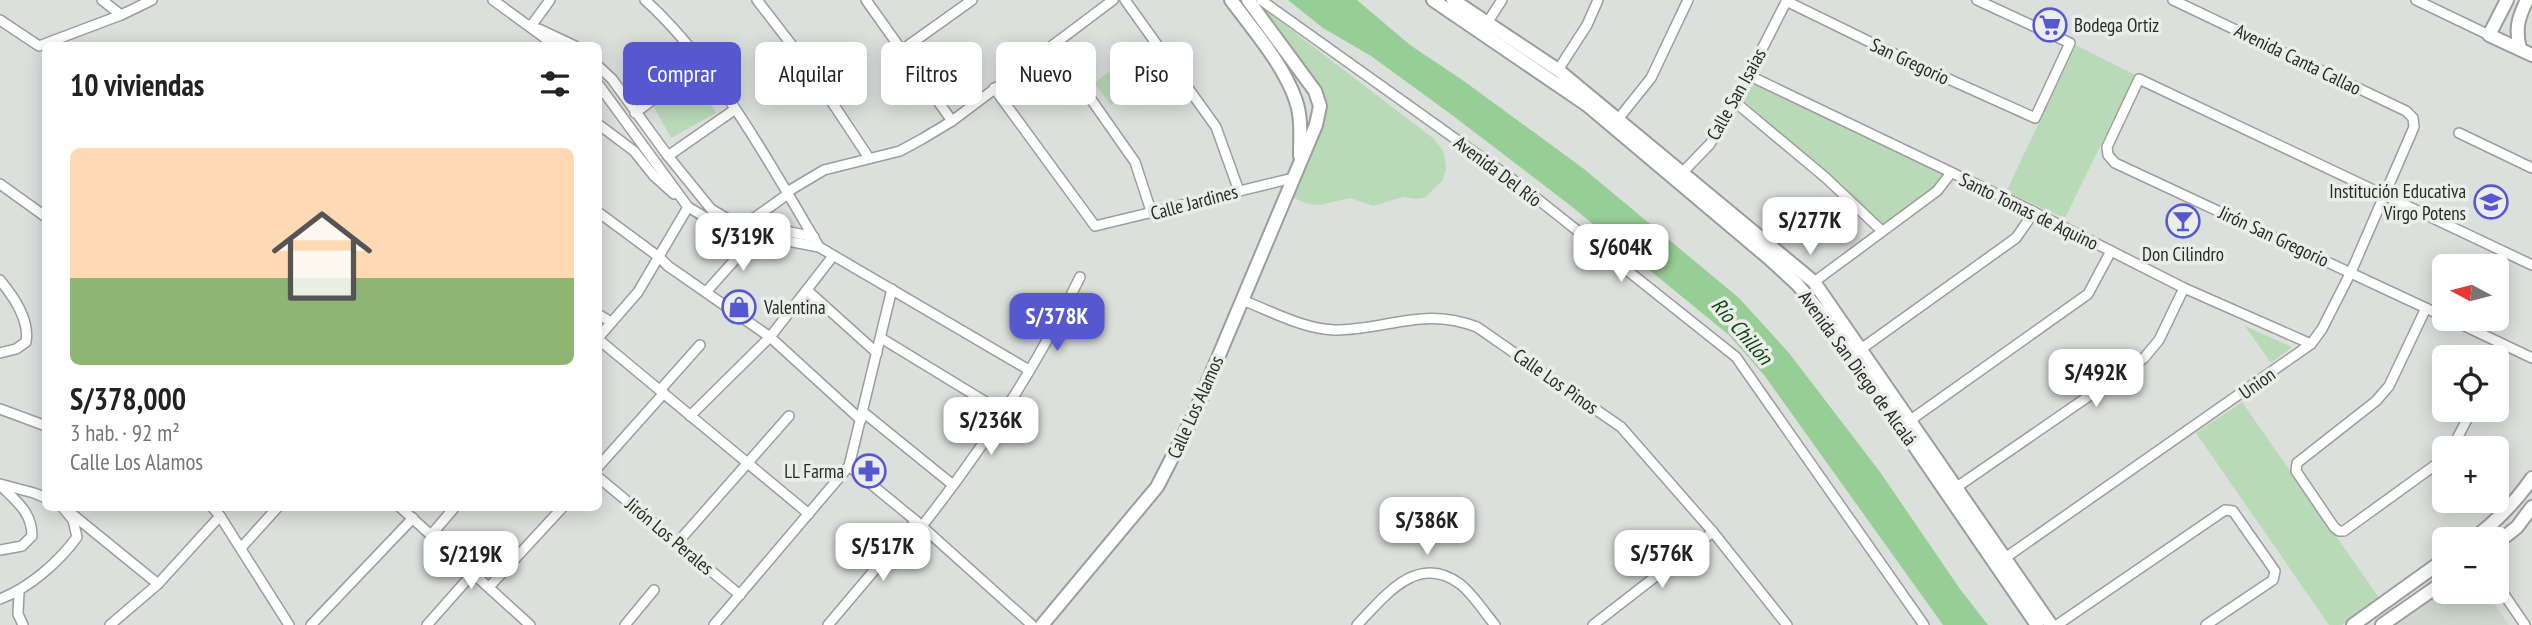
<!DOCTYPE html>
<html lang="es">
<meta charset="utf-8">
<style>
:root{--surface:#fff;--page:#f2f2f2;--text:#222;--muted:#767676;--accent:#5658cf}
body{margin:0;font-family:"PT Sans Narrow",sans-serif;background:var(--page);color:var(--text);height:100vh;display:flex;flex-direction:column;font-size:26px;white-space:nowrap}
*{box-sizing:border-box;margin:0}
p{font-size:23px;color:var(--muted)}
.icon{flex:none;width:38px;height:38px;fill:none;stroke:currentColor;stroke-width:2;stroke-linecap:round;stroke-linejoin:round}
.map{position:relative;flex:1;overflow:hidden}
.drawer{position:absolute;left:42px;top:42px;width:560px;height:469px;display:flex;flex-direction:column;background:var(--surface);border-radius:10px;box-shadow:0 4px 18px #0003}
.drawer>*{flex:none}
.top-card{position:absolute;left:623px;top:42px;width:665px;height:63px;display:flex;gap:14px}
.needle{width:46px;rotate:277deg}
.tools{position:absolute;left:2432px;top:254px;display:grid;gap:14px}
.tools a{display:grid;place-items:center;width:77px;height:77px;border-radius:10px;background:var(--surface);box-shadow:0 4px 18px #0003;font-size:35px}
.price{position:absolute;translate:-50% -60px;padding:0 16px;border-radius:14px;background:#fff;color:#222;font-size:23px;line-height:46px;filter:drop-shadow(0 2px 4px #0008)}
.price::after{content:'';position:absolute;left:50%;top:42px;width:21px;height:16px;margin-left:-10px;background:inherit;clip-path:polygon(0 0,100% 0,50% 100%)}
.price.selected{background:var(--accent);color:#fff}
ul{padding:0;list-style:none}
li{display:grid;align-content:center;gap:14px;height:371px;padding:0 28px}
li span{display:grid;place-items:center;height:217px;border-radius:10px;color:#555}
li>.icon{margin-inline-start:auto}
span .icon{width:126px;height:126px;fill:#fffc;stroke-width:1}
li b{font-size:30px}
h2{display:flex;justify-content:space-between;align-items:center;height:84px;padding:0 28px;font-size:30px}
.pill{padding:0 24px;border-radius:10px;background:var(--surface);box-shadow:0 4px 18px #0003;font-size:24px;line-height:63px}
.pill.selected{background:var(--accent);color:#fff}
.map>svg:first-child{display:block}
.built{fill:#ced6cd}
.green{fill:#b8dab7}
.water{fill:#97ce95}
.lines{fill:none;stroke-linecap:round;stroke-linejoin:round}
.street-casing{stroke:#9b9e9b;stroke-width:12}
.secondary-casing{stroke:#9b9e9b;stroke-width:16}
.street{stroke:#fff;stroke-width:9}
.secondary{stroke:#fff;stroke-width:12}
.labels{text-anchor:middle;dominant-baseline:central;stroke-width:7;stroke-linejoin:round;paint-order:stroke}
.poi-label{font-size:19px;fill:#292b29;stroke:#eaede9;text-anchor:start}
.street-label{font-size:19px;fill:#292b29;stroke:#eaede9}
.water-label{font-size:21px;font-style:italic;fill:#0a450e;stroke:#eaede9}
</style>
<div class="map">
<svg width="2532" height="625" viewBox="0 0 2532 625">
<rect width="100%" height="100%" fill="#dce0dc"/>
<polygon class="built" points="2445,590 2486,592 2509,625 2397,625"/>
<g class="green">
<polygon points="1259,5 1434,139 1444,152 1446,168 1443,180 1426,197 1417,199 1403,197 1373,206 1350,198 1320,205 1308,204 1291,197 1328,104"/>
<polygon points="2076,45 2135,75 2065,218 2006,192"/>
<polygon points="1135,53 1151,76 1111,105 1094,83"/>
<polygon points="1750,79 1945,175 1933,189 1883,227 1739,102"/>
<polygon points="698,80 716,113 671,138 653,105"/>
<polygon points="2245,326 2292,347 2271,363"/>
<polygon points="2242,402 2380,599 2342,625 2329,625 2196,433"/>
</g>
<polygon class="water" points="1288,0 1357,0 1410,45 1461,79 1584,169 1739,298 1789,353 1880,472 1960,589 1988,625 1943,625 1764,375 1729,335 1571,206 1452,115 1371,56 1323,28"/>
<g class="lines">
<defs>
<g id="street">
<polyline points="102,0 121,15"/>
<polyline points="493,0 556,46"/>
<path d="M645 0C714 62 772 166 819 247"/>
<polyline points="757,0 808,66 869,158"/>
<polyline points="866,0 952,121"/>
<polyline points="1125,0 1216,127 1239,191"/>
<polyline points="1261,0 1520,185 1736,357 1924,625"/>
<polyline points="2416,0 2489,35"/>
<polyline points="1786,1 1913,63 2035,118 2070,43 1977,0"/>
<polyline points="0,20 39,46 121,15 152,0"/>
<polyline points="1487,23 1502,0"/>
<polyline points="531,26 550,0"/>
<polyline points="539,29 575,46"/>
<polyline points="1053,45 1135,162 1152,214"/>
<polyline points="902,50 972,0"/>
<polyline points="598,66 612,79 668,156 711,209 726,218 814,237"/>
<polyline points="1558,70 1587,25 1598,0"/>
<polyline points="1748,75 2034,212 2184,288 2311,344"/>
<polyline points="598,84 688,207 725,229 819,247 1029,370"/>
<polyline points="994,88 1095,226 1293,178"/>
<polyline points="1735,102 1826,178 1882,231"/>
<polyline points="635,113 701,64"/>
<polyline points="1619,118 1651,78 1688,0"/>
<polyline points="598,124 634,151 654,176 674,194"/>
<polyline points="2459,133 2532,168"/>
<polyline points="668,156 734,110"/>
<polyline points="1679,176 1710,144 1735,102 1787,0"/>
<polyline points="0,184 46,217"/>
<polyline points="787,192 824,170 900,151 922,139 952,121 1113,0"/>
<polyline points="598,212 659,257 668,266 770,337 861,420"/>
<polyline points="747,223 788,194"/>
<path d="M0 280C14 297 30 320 26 342L16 349 0 353"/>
<polyline points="1814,282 1937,191 1951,173"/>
<polyline points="807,290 877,353"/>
<polyline points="706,292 757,235"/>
<path d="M1242 300C1271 311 1303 329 1334 330 1388 330 1423 306 1477 327L1621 427 1713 532 1787 625"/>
<polyline points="2426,308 2389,386 2376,401 2297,463 2296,471 2334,527 2339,531 2344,531 2445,458"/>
<polyline points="598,314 611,322"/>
<polyline points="2445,317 2115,163 2108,155 2107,147 2139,79 2532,265"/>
<polyline points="2448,318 2532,358"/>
<polyline points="598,338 638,292 688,207"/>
<polyline points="881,338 1004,413"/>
<polyline points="598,339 809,514"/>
<polyline points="1861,349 2016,238 2034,212"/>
<polyline points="2495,357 2501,345"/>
<polyline points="660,390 700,345"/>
<polyline points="0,409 46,426"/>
<polyline points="863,412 953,485"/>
<polyline points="690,416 770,337 833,256"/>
<polyline points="1905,424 2088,294 2111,251"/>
<polyline points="2452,448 2472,410"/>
<polyline points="849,466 916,521 1032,625"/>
<polyline points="598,467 664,393"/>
<polyline points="598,477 740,595"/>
<polyline points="0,484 34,493 46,498"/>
<path d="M0 485C16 501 32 512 32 536L22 546 0 550"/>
<polyline points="1954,489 2144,358 2159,340 2184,288"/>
<polyline points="213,508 220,516 289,625"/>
<polyline points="401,508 530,625"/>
<polyline points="72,514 158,584"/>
<path d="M922 526C983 449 1037 366 1080 277"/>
<polyline points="431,535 454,508"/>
<polyline points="678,542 789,416"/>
<polyline points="241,548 277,508"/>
<polyline points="2005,558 2311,344 2322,329 2351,272 2414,127 2413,118 2406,111 2173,0"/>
<polyline points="2497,584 2525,625"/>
<polyline points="489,587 562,508"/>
<polyline points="19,592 18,614 23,625"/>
<path d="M0 599C29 588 59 562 77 537L73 520 63 508"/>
<polyline points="110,625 158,584 220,516"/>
<polyline points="311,625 413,518"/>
<polyline points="427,625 473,573"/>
<polyline points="625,625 654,590"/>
<polyline points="714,625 849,466 892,289"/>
<polyline points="828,625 916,521"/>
<path d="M1357 625C1384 597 1417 552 1460 584 1473 594 1484 612 1495 625"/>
<polyline points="1593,625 1713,532"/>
<polyline points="2057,625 2225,510 2233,511 2275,571 2273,580 2206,625"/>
</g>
<g id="secondary">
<path d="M1231 0C1254 31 1284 65 1296 101 1302 119 1300 138 1300 156"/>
<polyline points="1433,0 1587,105 1771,260 1797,284 1835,330 2037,625"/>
<polyline points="1453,0 1558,70 1814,282 2051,625"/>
<polyline points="2507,0 2489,35 2532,55"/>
<path d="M2520 49C2515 29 2518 18 2527 0"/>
<path d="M2473 539C2497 521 2515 503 2532 478"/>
<polyline points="2497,543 2517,527 2532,507"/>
<polyline points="1042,625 1157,487 1193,417 1316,125 1320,106 1315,91 1248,0"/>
<polyline points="2353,625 2445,559"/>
<polyline points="2382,625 2445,581"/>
</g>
</defs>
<use href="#street" class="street-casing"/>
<use href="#secondary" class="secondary-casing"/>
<use href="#street" class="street"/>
<use href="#secondary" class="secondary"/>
</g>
<defs>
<symbol id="supermarket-ring" viewBox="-11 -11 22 22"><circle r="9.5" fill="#eaede9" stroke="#5658cf" stroke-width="1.5"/><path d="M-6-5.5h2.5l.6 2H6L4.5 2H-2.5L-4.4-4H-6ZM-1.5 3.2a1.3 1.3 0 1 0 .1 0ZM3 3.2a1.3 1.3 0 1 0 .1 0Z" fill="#5658cf"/></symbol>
<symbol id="school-ring" viewBox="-11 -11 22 22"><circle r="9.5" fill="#eaede9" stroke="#5658cf" stroke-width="1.5"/><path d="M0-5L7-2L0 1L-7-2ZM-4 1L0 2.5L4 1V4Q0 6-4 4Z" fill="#5658cf"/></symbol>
<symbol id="bar-ring" viewBox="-11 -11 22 22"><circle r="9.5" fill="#eaede9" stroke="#5658cf" stroke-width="1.5"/><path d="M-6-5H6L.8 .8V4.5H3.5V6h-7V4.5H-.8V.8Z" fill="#5658cf"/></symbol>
<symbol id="shop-ring" viewBox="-11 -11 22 22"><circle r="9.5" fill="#eaede9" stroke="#5658cf" stroke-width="1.5"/><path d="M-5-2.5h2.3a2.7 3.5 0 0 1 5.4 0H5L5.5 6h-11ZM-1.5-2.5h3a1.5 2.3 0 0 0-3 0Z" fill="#5658cf"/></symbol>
<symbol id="pharmacy-ring" viewBox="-11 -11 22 22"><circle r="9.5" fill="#eaede9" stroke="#5658cf" stroke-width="1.5"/><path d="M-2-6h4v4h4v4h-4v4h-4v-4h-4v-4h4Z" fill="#5658cf"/></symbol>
</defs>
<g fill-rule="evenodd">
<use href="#supermarket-ring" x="2031" y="6" width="38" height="38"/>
<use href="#school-ring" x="2472" y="183" width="38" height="38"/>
<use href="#bar-ring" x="2164" y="202" width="38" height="38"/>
<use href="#shop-ring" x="720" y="288" width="38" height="38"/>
<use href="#pharmacy-ring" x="850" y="452" width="38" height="38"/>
</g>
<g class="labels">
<g class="poi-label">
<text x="2074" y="25">Bodega Ortiz</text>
<text x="2466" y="191" text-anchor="end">Institución Educativa<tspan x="2466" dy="22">Virgo Potens</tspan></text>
<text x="2183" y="254" text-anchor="middle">Don Cilindro</text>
<text x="764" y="307">Valentina</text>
<text x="844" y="471" text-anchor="end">LL Farma</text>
</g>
<g class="street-label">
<text transform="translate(2298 59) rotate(26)">Avenida Canta Callao</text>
<text transform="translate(1910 61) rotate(25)">San Gregorio</text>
<text transform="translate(1736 94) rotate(-61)">Calle San Isaias</text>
<text transform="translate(1498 171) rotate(37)">Avenida Del Río</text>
<text transform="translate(1194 202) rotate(-15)">Calle Jardines</text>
<text transform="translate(2029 211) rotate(26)">Santo Tomas de Aquino</text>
<text transform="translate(2274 236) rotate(25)">Jirón San Gregorio</text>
<text transform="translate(1858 368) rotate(54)">Avenida San Diego de Alcalá</text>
<text transform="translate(1556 381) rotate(35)">Calle Los Pinos</text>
<text transform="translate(2257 383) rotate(-35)">Union</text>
<text transform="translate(1195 407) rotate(-66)">Calle Los Alamos</text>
<text transform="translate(670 536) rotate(40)">Jirón Los Perales</text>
</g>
<g class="water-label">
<text transform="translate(1742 331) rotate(49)">Río Chillón</text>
</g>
</g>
</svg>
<div class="tools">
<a><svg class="needle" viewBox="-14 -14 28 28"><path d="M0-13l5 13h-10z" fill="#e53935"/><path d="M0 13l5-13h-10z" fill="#767676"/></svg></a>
<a><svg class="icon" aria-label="locate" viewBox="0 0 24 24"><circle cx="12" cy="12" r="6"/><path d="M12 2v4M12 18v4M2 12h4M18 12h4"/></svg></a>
<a>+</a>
<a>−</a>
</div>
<b class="price" style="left:1810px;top:257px">S/277K</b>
<b class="price" style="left:743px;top:273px">S/319K</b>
<b class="price" style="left:1621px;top:284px">S/604K</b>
<b class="price selected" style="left:1057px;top:353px">S/378K</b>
<b class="price" style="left:2096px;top:409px">S/492K</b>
<b class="price" style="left:991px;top:457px">S/236K</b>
<b class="price" style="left:1427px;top:557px">S/386K</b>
<b class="price" style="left:883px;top:583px">S/517K</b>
<b class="price" style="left:1662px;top:590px">S/576K</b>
<b class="price" style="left:471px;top:591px">S/219K</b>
<div class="top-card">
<a class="pill selected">Comprar</a>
<a class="pill">Alquilar</a>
<a class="pill">Filtros</a>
<a class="pill">Nuevo</a>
<a class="pill">Piso</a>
</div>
<section class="drawer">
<h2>10 viviendas<svg class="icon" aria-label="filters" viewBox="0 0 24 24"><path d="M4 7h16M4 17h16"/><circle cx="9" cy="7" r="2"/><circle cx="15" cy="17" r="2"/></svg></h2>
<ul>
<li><span style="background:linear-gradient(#ffd9b3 60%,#8fb573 0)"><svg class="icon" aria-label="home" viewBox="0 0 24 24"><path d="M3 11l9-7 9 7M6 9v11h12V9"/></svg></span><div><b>S/378,000</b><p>3 hab. · 92 m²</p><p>Calle Los Alamos</p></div></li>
</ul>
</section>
</div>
